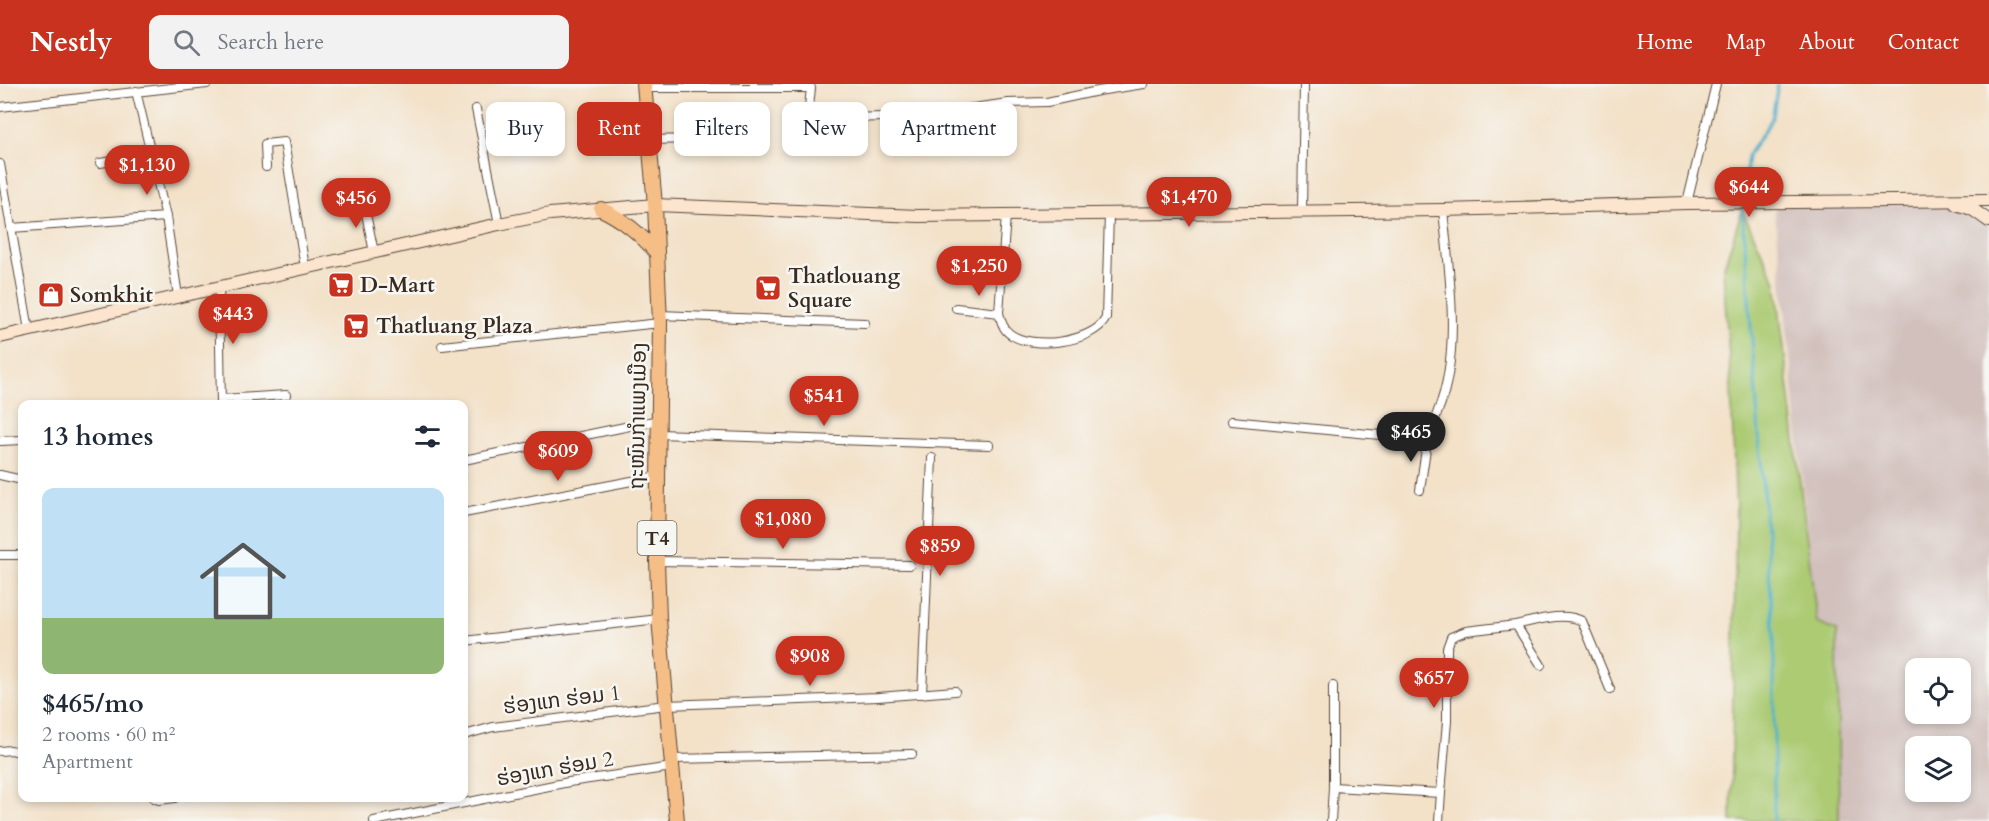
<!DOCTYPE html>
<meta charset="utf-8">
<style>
:root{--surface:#fff;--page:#f2f2f3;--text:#1f2937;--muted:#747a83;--accent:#c8321e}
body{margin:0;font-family:Cardo,"Noto Sans Lao",serif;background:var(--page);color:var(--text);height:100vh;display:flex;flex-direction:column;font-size:22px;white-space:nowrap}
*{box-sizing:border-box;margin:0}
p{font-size:20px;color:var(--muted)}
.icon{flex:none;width:33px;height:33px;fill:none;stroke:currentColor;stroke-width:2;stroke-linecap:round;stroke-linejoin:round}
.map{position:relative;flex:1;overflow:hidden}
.panel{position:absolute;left:18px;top:316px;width:450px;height:402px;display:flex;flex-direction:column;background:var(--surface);border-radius:12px;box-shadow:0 3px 9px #0003}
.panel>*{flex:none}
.banner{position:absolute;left:486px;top:18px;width:570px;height:54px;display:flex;gap:12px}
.fabs{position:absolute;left:1905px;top:574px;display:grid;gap:12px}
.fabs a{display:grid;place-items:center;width:66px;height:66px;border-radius:12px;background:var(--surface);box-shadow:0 3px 9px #0003;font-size:30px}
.price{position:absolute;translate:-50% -51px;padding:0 14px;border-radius:21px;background:var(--accent);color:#fff;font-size:20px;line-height:39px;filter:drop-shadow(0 2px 3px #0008)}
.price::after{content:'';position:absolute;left:50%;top:36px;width:18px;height:14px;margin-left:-9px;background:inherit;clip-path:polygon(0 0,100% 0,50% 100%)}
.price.selected{background:#222;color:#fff}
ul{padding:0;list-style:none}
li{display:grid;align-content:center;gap:12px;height:318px;padding:0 24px}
li span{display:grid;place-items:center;height:186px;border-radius:12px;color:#555}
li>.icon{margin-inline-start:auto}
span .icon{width:108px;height:108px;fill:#fffc;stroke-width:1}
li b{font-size:26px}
h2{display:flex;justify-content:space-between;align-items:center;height:72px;padding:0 24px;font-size:26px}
.pill{padding:0 21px;border-radius:12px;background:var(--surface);box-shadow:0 3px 9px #0003;font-size:21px;line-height:54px}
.pill.selected{background:var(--accent);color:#fff}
header{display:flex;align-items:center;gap:36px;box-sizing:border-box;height:84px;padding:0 30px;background:var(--accent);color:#fff}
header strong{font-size:28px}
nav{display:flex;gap:33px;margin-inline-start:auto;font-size:21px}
.search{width:420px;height:54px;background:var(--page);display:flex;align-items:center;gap:15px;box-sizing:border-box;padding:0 21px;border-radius:12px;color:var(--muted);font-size:22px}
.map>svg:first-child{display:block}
.industrial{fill:#d1c0bc;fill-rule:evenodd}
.green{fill:#accb73;stroke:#747a48;stroke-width:1.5}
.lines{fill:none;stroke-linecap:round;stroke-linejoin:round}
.stream{stroke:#4cb0cb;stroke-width:3}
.street-casing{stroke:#574538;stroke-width:10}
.secondary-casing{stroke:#574538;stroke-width:14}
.primary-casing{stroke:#574538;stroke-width:16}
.street{stroke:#fff;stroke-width:8}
.secondary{stroke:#fbe5cf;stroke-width:12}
.primary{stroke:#f6be87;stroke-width:14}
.labels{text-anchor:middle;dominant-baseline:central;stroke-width:5;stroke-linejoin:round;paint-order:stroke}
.shield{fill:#f6f6f2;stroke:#73675e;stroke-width:1.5}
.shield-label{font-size:20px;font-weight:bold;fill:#3b2a1e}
.poi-label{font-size:21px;font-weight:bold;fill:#3b2a1e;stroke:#f6f6f2;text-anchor:start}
.street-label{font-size:21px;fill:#3b2a1e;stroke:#f6f6f2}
</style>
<header>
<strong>Nestly</strong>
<div class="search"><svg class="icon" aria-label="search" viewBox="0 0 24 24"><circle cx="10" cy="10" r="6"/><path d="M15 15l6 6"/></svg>Search here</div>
<nav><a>Home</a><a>Map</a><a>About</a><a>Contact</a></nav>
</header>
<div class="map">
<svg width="1989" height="737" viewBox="0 0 1989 737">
<rect width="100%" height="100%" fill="#f6f6f2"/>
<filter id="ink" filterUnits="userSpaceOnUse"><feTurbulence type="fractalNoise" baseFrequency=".0167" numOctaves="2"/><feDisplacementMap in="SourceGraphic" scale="12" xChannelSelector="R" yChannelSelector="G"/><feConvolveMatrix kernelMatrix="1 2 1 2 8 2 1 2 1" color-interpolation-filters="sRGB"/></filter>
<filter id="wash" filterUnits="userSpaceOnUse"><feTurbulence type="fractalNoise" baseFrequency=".008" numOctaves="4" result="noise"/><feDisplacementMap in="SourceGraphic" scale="24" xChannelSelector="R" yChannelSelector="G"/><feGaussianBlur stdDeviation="1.35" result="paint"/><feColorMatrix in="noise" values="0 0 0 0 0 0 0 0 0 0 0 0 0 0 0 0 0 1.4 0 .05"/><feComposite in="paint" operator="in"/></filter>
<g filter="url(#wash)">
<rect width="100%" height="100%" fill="#f3e1c8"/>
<path class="industrial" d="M1774 118 1953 120 1989 137V737H1839L1837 547 1817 540ZM1916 585H1960V630H1916ZM1916 663H1960V708H1916Z"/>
<polygon class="green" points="1742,126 1776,198 1817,539 1837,547 1839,737 1731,737 1736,429 1731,303 1723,186"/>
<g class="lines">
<g class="stream">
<polyline points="1743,115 1748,71 1772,35 1778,0"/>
<polyline points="1742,122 1774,553 1774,737"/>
</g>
</g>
</g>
<g filter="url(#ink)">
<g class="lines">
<defs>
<g id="street">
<polyline points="645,4 811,4 808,32 814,35 918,32 1008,19 1047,18 1098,7 1144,0"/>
<polyline points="136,7 166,133 178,212"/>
<polyline points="0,23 207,0"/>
<polyline points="476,25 499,140"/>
<polyline points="649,56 740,54"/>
<polyline points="100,79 151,71"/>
<polyline points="0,80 29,246"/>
<polyline points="266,83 265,60 284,58 305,183"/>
<polyline points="363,116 374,168"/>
<polyline points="1687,119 1716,0"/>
<polyline points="1302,127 1304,0"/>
<path d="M1006 131 999 229C1001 237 1003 245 1010 250 1032 266 1093 259 1106 234L1109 130"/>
<polyline points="11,144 166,133"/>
<polyline points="219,202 221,321"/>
<polyline points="956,224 999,229"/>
<polyline points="659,231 865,239"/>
<polyline points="442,262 660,239"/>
<polyline points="221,315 286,311"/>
<path d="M1232 337 1401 353C1408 353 1417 354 1424 350 1432 346 1435 335 1438 327 1462 267 1449 189 1443 126"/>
<polyline points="658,350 989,361"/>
<polyline points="0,357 22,356"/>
<polyline points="464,376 659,336"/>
<polyline points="0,391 22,396"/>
<polyline points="1420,406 1427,358 1425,350"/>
<polyline points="464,429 658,392"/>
<polyline points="0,471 22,471"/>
<polyline points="657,477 910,481"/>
<path d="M1516 541C1535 537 1563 527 1582 537L1610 605"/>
<polyline points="464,557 659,535"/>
<polyline points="922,610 932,374"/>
<polyline points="464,651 493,643 666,621 878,613 955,607"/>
<polyline points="0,667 11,666 22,669"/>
<polyline points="672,675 912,670"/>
<polyline points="1333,703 1333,602"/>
<polyline points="154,714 159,716 175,714"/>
<polyline points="374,737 569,698 672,683"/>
<polyline points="1331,737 1333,703 1441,709 1447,637 1447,564 1451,553 1466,547 1516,541 1541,581"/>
<polyline points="1439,737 1441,709"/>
</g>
<g id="secondary">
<polyline points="1956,120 1972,125 1989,137"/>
<polyline points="0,253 499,140 550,130 655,121 918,132 1443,126 1687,119 1989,116"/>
</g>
<g id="primary">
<polyline points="644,0 655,121 660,239 657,477 659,535 677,737"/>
<path d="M601 125C624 136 640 150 657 169"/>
</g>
</defs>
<use href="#street" class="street-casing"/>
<use href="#secondary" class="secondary-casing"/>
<use href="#primary" class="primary-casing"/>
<use href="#street" class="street"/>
<use href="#secondary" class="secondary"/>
<use href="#primary" class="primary"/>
</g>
</g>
<defs>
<symbol id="supermarket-square" viewBox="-11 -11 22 22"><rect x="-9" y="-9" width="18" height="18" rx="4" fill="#c8321e" stroke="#f6f6f2"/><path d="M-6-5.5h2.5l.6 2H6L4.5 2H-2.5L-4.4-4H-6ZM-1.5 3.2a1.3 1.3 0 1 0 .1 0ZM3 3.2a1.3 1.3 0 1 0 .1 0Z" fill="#fff"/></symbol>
<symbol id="shop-square" viewBox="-11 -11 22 22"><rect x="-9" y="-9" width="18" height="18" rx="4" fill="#c8321e" stroke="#f6f6f2"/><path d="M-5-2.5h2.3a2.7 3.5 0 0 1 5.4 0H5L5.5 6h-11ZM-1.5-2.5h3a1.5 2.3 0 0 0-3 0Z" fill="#fff"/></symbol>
</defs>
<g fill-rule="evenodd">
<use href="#supermarket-square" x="326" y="186" width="30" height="30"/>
<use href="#supermarket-square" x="753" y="189" width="30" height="30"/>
<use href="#shop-square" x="36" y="196" width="30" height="30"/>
<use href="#supermarket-square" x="341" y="227" width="30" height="30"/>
</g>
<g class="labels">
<rect class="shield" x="637.5" y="437" width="39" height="34" rx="4.5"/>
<g class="shield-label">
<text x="657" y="454">T4</text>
</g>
<g class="poi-label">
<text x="788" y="192">Thatlouang<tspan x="788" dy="24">Square</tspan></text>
<text x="360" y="201">D-Mart</text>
<text x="70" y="211">Somkhit</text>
<text x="376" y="242">Thatluang Plaza</text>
</g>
<g class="street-label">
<text transform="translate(638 332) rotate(-89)">ຖະໜົນກຳແພງເມືອງ</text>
<text transform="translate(562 616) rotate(-7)">ຮ່ອງແກ ຮ່ອມ 1</text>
<text transform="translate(555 685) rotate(-10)">ຮ່ອງແກ ຮ່ອມ 2</text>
</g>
</g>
</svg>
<div class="fabs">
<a><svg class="icon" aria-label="locate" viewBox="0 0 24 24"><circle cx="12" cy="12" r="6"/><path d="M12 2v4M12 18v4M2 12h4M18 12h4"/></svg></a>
<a><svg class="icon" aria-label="layers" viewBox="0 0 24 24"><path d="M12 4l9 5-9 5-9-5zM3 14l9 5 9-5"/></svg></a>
</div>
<b class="price" style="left:147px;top:112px">$1,130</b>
<b class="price" style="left:1749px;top:134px">$644</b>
<b class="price" style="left:1189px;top:144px">$1,470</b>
<b class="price" style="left:356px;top:145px">$456</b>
<b class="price" style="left:979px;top:213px">$1,250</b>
<b class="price" style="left:233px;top:261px">$443</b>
<b class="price" style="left:824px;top:343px">$541</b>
<b class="price selected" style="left:1411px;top:379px">$465</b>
<b class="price" style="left:558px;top:398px">$609</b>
<b class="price" style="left:783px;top:466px">$1,080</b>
<b class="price" style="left:940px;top:493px">$859</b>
<b class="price" style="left:810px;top:603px">$908</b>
<b class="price" style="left:1434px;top:625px">$657</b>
<div class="banner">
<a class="pill">Buy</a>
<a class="pill selected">Rent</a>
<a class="pill">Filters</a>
<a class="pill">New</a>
<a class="pill">Apartment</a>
</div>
<section class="panel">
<h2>13 homes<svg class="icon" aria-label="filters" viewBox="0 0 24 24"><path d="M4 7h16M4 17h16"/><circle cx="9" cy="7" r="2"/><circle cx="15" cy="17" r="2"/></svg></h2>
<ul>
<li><span style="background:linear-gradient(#bfe0f5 70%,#8fb573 0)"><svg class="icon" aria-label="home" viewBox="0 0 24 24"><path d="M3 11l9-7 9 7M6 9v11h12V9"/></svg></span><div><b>$465/mo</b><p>2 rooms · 60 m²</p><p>Apartment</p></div></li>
</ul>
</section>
</div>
